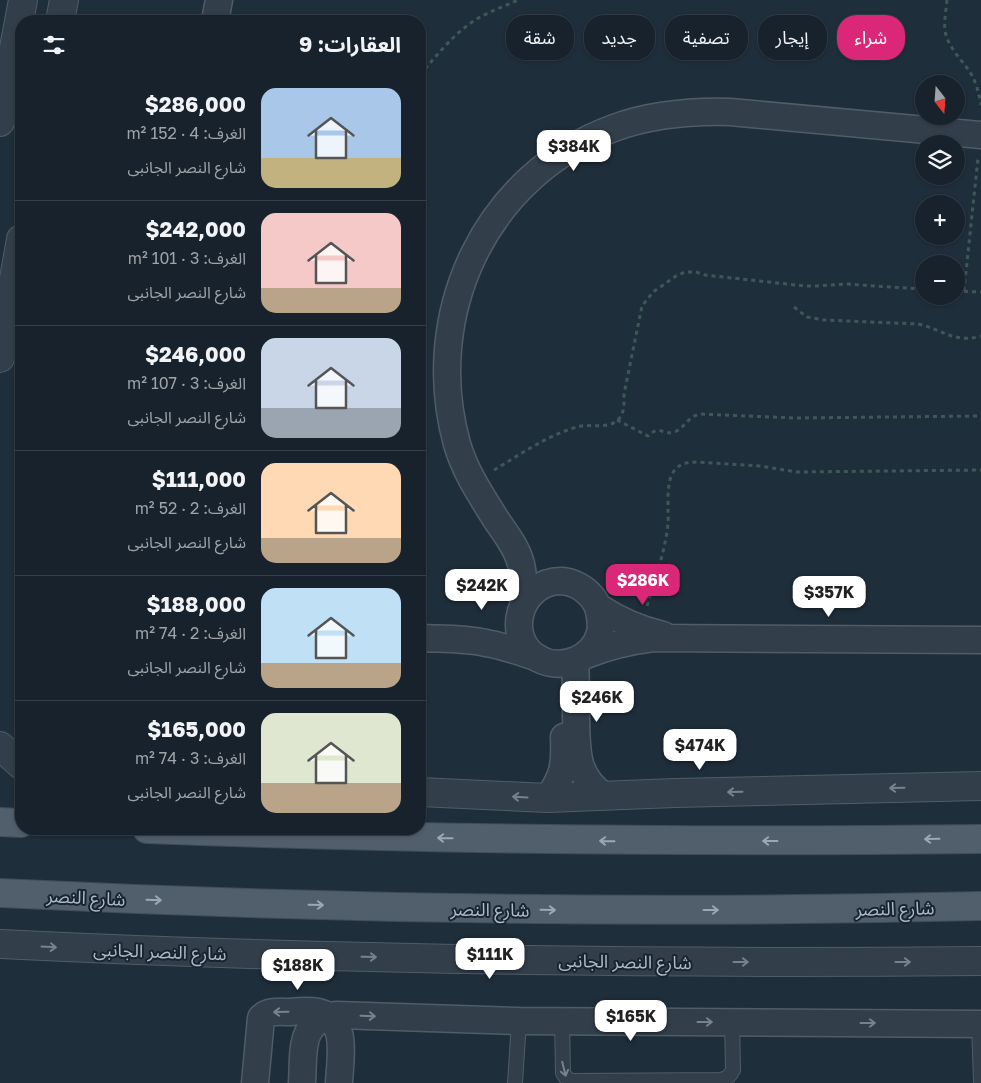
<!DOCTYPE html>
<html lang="ar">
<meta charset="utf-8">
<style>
:root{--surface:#17222c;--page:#242f38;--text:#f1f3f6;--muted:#9ea4a9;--line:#363f48;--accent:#db2777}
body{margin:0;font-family:"Golos Text","Noto Sans Arabic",sans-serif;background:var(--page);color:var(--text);direction:rtl;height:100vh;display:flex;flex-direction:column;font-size:19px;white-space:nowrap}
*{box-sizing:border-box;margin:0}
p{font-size:16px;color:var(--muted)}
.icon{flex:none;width:28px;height:28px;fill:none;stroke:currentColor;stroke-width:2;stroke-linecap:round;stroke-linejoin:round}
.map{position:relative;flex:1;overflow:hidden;direction:ltr}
.panel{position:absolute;left:15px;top:15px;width:411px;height:820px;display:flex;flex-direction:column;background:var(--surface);border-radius:20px;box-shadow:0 1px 4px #0004,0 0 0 1px var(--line);direction:rtl}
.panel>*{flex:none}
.banner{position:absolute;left:441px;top:15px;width:464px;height:45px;direction:rtl;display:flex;gap:10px}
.needle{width:32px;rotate:163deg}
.tools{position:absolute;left:915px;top:75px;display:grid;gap:10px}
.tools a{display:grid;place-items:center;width:50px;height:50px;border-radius:50%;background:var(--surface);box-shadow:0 1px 4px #0004,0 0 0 1px var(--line);font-size:25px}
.price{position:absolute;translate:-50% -42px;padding:0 11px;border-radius:10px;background:#fff;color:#222;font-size:16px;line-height:32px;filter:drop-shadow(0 1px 2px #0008)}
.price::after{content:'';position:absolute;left:50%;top:30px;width:15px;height:11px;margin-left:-8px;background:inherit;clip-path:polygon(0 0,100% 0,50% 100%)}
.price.on{background:var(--accent);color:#fff}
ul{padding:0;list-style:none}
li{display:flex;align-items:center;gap:15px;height:125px;padding:0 25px}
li+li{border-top:1px solid var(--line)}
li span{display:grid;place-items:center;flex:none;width:140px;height:100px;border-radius:15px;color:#555}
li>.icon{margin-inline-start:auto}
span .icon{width:60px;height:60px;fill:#fffc;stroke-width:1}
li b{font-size:21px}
h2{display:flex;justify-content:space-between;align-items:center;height:60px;padding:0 25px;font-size:21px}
.pill{padding:0 18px;border-radius:20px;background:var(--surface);box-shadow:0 1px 4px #0004,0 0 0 1px var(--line);font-size:18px;line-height:45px}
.pill.on{background:var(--accent);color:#fff}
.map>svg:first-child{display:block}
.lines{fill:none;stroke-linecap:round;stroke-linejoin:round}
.service-casing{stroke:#505d68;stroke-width:16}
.minor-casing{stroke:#505d68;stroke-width:29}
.tertiary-casing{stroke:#505d68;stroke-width:30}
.primary-casing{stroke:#3f4b57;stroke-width:30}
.path{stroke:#3e5858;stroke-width:3;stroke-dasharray:4 4;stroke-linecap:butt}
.service{stroke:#323f4b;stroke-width:14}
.minor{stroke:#323f4b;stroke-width:26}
.tertiary{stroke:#323f4b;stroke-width:28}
.primary{stroke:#505f6b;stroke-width:28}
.oneway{stroke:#76838f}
.oneway2{stroke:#9aa8b5}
.labels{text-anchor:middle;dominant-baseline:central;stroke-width:4;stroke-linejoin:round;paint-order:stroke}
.street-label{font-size:18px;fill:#adbac7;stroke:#18242f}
</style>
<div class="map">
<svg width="981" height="1083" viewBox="0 0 981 1083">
<rect width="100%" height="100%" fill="#1f2e3b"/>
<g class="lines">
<defs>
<g id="service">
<path d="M562 1021 563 1073 567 1079 572 1081 720 1080C727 1079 730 1076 733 1070L732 1022"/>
<polyline points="979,1024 981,1081"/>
<polyline points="515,1083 519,1021"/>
</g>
<g id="minor">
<polyline points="215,21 219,0"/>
<path d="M524 601C524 589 524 576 521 564 517 548 506 534 497 521 482 497 465 472 457 444 421 314 485 175 614 128 652 114 690 111 730 112L981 135"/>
<path d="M598 607C600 615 602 624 600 633 593 659 562 671 539 659 502 638 520 580 562 581 573 582 584 588 591 596 595 600 596 605 600 608 618 620 642 630 663 635"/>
<path d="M420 638C442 639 464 638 486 643 504 646 521 652 538 658"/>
<path d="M586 655C608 646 629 641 653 638L981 640"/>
<path d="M575 661C576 679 576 697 576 716 577 748 574 775 604 796"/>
<path d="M548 798C564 776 565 764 564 737"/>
<path d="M255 1083 261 1018C268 1010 280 1012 290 1012 299 1011 309 1010 318 1012 349 1019 340 1059 339 1083"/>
<path d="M302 1083C304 1053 298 1019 337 1015L519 1021 981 1024"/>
</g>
<g id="tertiary">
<polyline points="60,21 64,0"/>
<polyline points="0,122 23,0"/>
<polyline points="0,358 21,239"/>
<polyline points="0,746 21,765"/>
<polyline points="420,792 548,798 675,793 981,786"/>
<path d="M0 944C327 960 654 964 981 961"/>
</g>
<g id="primary">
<polyline points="0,822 21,823"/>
<path d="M147 829C425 840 703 842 981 839"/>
<path d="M0 893C327 909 654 914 981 906"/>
</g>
</defs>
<use href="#service" class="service-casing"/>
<use href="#minor" class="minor-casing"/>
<use href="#tertiary" class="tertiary-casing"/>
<use href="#primary" class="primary-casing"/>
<g class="path">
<path d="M947 0C946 10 944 21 945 31 948 47 961 59 970 72 976 82 979 93 981 105"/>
<polyline points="238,20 246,21"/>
<path d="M420 75C436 56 452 36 472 22 487 12 503 7 518 0"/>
<polyline points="956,291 981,292"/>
<polyline points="964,291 978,158"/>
<path d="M794 307 807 317 824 320 918 324C941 329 956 344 981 336"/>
<path d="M617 420 648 436C660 424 663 436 674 432 684 429 687 417 700 414L795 418 981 416"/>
<path d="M494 470C521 454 546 436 577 427 590 423 606 430 618 420 625 412 624 404 624 394L642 306 653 292 676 276 685 272H696L705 275 805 286H817L845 284 924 289"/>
<path d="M647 606C655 579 665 552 668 524 669 510 665 483 674 471 680 463 688 462 698 462L760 466 797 472 981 470"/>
</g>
<use href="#service" class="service"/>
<use href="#minor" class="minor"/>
<use href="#tertiary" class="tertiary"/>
<use href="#primary" class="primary"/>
</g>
<defs><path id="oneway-shaft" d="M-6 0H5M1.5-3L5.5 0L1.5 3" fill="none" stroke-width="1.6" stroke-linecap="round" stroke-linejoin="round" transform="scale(1.25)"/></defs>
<g class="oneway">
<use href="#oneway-shaft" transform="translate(897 788) rotate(179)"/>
<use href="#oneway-shaft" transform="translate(735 792) rotate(179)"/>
<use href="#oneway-shaft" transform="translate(520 797) rotate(-177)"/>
<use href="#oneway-shaft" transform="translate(49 947) rotate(3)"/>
<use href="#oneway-shaft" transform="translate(369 957) rotate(1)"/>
<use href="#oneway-shaft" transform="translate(741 962)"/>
<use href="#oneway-shaft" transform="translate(903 962)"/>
<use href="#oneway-shaft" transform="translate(281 1012) rotate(179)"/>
<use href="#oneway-shaft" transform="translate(368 1016) rotate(2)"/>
<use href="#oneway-shaft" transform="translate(705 1022)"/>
<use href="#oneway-shaft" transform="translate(868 1023)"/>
<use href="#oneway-shaft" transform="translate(564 1069) rotate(76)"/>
</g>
<g class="oneway2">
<use href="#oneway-shaft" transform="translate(445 838) rotate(-179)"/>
<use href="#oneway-shaft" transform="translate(932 839) rotate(179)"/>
<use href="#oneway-shaft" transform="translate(607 841) rotate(-179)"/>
<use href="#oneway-shaft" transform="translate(770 841) rotate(180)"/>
<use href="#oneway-shaft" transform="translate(154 900) rotate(2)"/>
<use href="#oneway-shaft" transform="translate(316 905) rotate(1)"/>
<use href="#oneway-shaft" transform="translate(548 910) rotate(1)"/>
<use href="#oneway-shaft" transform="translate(711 910)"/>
</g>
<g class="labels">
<g class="street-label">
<text transform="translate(86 897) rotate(3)">شارع النصر</text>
<text transform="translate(895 908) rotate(-1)">شارع النصر</text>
<text transform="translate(490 909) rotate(1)">شارع النصر</text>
<text transform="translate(160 951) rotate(2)">شارع النصر الجانبى</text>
<text transform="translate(625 961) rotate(1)">شارع النصر الجانبى</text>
</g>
</g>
</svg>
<div class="tools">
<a><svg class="needle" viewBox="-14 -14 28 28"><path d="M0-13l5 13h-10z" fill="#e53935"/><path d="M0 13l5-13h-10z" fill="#9ea4a9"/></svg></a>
<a><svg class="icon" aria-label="layers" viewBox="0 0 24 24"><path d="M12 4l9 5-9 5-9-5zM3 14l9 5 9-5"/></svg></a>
<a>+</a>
<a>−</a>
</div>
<b class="price" style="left:574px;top:172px">$384K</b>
<b class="price on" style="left:643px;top:606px">$286K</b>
<b class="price" style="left:482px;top:611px">$242K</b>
<b class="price" style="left:829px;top:618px">$357K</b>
<b class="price" style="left:597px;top:723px">$246K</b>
<b class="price" style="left:700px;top:771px">$474K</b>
<b class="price" style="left:490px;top:980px">$111K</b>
<b class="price" style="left:298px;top:991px">$188K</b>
<b class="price" style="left:631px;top:1042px">$165K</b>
<div class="banner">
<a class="pill on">شراء</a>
<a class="pill">إيجار</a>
<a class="pill">تصفية</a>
<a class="pill">جديد</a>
<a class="pill">شقة</a>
</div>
<section class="panel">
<h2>العقارات: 9<svg class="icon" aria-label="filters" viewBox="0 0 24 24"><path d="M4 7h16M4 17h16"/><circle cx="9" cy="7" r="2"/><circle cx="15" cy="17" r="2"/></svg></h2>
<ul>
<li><span style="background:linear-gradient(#a9c7e8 70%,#c2b280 0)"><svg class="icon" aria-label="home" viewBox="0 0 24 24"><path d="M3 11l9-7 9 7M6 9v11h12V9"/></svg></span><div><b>$286,000</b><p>الغرف: 4 · 152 m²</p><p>شارع النصر الجانبى</p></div></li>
<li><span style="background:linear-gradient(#f6c9c9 75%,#b9a48a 0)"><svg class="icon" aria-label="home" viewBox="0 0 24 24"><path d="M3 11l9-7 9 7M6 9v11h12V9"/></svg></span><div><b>$242,000</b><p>الغرف: 3 · 101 m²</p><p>شارع النصر الجانبى</p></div></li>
<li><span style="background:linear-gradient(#c9d6e8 70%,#9aa5b1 0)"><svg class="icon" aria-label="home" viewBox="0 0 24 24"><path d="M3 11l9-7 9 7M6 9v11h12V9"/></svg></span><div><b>$246,000</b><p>الغرف: 3 · 107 m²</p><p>شارع النصر الجانبى</p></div></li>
<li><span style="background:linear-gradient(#ffd9b3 75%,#b9a48a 0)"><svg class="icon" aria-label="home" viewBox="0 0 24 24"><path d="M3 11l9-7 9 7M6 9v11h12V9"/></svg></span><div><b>$111,000</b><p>الغرف: 2 · 52 m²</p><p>شارع النصر الجانبى</p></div></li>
<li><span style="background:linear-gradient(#bfe0f5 75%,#b9a48a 0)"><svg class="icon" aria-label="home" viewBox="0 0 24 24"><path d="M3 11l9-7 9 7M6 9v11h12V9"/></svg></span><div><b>$188,000</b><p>الغرف: 2 · 74 m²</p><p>شارع النصر الجانبى</p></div></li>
<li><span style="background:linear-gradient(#dfe7d0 70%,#b9a48a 0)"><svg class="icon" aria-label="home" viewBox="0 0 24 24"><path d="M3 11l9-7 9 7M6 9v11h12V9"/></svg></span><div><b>$165,000</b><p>الغرف: 3 · 74 m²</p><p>شارع النصر الجانبى</p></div></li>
</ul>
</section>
</div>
